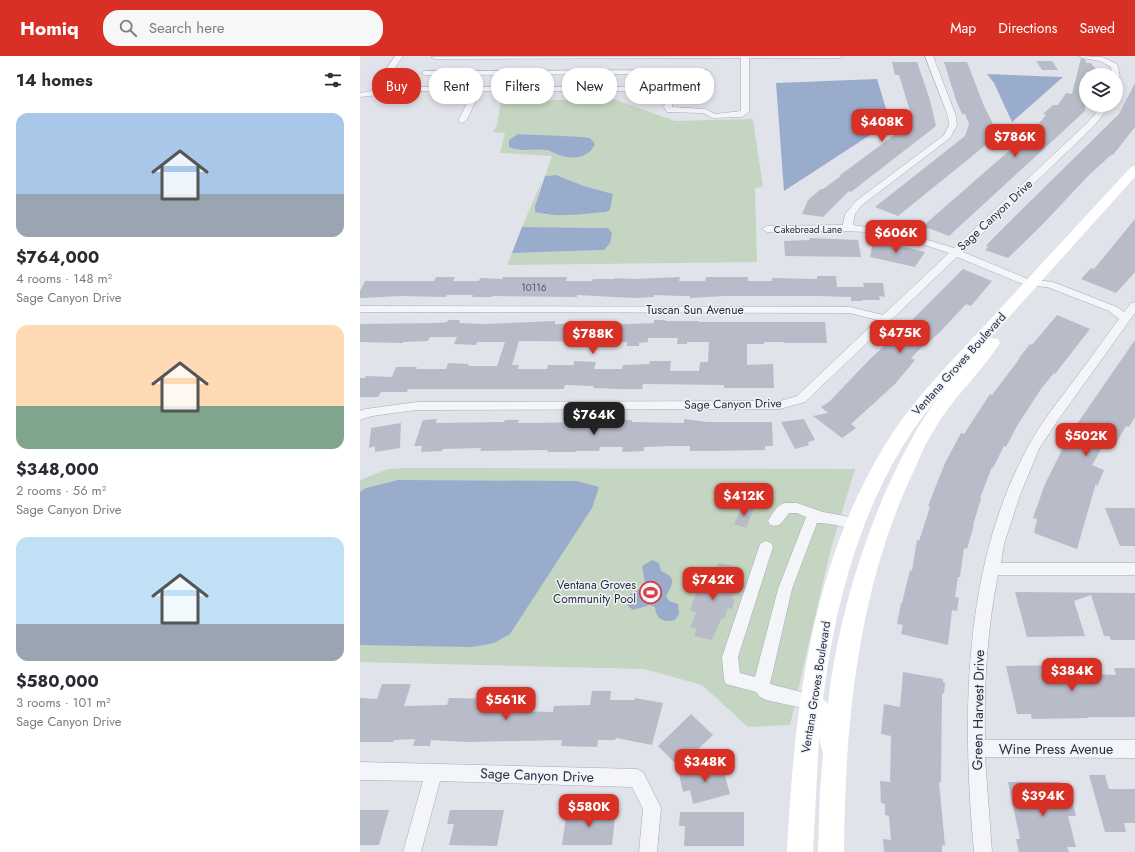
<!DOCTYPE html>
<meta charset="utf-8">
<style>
:root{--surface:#fff;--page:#f7f7f7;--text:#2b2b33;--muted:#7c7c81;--accent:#d93025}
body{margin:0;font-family:Jost,sans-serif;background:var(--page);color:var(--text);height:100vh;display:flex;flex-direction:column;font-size:15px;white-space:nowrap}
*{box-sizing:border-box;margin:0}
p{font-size:13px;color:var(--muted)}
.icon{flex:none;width:22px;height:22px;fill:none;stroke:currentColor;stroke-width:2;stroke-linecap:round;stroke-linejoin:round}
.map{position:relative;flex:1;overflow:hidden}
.details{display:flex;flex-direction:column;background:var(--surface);width:360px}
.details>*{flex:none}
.hud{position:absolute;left:12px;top:12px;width:380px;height:36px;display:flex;gap:8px}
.buttons{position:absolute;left:719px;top:12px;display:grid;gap:8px}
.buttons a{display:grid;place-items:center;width:44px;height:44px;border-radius:50%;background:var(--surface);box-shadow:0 2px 6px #0003;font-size:20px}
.price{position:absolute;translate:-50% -34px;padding:0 9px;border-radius:8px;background:var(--accent);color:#fff;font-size:13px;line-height:26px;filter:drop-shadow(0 1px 2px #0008)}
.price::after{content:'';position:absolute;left:50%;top:24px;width:12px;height:9px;margin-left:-6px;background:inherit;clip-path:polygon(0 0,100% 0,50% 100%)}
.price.current{background:#222;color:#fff}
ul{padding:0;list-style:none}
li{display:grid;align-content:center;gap:8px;height:212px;padding:0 16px}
li span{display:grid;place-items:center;height:124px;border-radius:12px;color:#555}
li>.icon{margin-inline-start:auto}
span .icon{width:72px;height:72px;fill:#fffc;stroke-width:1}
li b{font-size:17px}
h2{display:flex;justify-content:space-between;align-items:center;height:48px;padding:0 16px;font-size:17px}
.tag{padding:0 14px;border-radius:16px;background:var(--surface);box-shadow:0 2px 6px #0003;font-size:14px;line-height:36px}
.tag.current{background:var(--accent);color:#fff}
header{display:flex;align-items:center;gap:24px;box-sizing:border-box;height:56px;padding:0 20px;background:var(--accent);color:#fff}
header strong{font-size:19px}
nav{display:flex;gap:22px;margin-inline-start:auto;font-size:14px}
.search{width:280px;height:36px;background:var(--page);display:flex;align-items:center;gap:10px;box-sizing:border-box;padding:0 14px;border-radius:16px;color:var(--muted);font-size:15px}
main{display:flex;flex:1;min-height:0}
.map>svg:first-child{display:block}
.green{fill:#c4d5c1;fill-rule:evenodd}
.water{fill:#9aaccc}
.building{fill:#b8bcc8;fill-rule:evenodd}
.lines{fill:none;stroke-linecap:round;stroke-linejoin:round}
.street-casing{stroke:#a6a9b5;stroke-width:1}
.street{fill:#f4f5f8;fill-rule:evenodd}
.secondary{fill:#fff;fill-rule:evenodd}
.labels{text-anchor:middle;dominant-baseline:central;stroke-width:3;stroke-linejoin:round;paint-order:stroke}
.far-street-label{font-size:10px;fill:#282f43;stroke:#f0f3f7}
.number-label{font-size:10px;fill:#4c5264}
.street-label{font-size:12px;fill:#282f43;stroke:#f0f3f7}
.poi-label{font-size:12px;fill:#282f43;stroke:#f0f3f7;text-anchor:end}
.near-street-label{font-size:14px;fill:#282f43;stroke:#f0f3f7}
</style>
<header>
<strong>Homiq</strong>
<div class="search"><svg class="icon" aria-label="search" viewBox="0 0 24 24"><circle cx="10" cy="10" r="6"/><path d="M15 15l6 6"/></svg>Search here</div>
<nav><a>Map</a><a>Directions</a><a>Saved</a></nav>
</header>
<main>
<section class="details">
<h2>14 homes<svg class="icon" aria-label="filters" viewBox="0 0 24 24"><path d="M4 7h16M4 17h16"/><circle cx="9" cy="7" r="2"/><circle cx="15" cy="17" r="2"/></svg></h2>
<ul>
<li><span style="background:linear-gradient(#a9c7e8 65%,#9aa5b1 0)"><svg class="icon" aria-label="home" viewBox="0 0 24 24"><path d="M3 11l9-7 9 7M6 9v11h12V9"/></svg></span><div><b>$764,000</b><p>4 rooms · 148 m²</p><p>Sage Canyon Drive</p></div></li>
<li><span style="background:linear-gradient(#ffd9b3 65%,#7fa58c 0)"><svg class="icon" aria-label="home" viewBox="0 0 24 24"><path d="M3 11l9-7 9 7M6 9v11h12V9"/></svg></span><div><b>$348,000</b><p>2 rooms · 56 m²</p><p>Sage Canyon Drive</p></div></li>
<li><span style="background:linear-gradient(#bfe0f5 70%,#9aa5b1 0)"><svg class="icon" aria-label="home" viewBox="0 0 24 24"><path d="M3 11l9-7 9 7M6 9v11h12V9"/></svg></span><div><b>$580,000</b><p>3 rooms · 101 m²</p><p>Sage Canyon Drive</p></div></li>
</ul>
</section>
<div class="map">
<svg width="775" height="796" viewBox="0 0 775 796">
<rect width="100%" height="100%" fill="#e1e3ea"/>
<g class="green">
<path d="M253 43 315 65 393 63 403 131 395 132 397 206 147 209 152 197 244 194 248 172 162 171 182 125 175 150 184 159 245 156 253 138 224 130 196 119 185 120 192 100 140 97 145 77 133 76 137 69 141 45ZM158 78C170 77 180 80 191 81 204 82 216 80 230 82L194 97 188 94H156Z"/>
<polygon points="44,412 495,413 470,496 430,669 388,671 342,629 284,613 0,606 0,424 28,413"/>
</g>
<g class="water">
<polygon points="627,18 703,21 652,66 634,27"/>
<polygon points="517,23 530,66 424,135 416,27"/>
<path d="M158 78 223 81 230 82 235 88C228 104 209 104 194 97 191 96 189 94 186 94 173 93 161 96 149 91V84Z"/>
<path d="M196 119 224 130 253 138 250 154 245 156C222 158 197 162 175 156V150L185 120Z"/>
<polygon points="162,171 248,172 252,177 250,187 244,194 152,197"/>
<polygon points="38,424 217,425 239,431 232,452 150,578 134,587 112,591 0,589 0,436 6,432"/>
<path d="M292 504 299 507 301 515C317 522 313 527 306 540L309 545 318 548 319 558 315 564C303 567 296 563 295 551L290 549 273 554 268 550 267 544 271 538 283 531 285 526 282 510Z"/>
</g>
<g class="building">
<polygon points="721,2 726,4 726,7 731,7 738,16 726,16 725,55 589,180 563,170 675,72 686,59 683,58 693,49 698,49 706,37 712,38"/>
<polygon points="676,5 692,5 698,14 682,14"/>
<polygon points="532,6 557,6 570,44 576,70 491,136 489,135 463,161 442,158 448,144 461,133 463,133 481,120 479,120 553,65 539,19 535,19"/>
<polygon points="584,6 607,6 624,50 636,74 639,74 636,85 632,84 538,160 515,151 605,80 609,68 605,58 602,58 596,44"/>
<polygon points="775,27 775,71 753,99 751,99 729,119 682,169 648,202 625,194 628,191 626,190 634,181 759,58"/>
<polygon points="775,163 775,216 767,225 756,237 721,223 731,212 734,213"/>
<polygon points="449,182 498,184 501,201 425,200 424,185 450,184"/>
<polygon points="513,185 533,188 565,196 555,211 510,201"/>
<polygon points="603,213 632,225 611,250 606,248 580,276 570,285 568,285 551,302 555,304 535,328 491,368 496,372 482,382 453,360 468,357 461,351 469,346 510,303 550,266"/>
<polygon points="457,220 476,220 477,231 504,231 503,227 523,227 525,241 519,240 520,244 502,244 502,245 491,245 491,241 458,240 364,240 330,242 330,240 321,240 294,239 294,241 274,242 217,239 217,241 132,240 132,241 112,241 113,239 87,239 86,241 41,240 0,242 0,235 5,225 74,225 76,221 95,221 93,225 119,225 120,222 142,223 143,221 207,221 206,225 232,225 233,223 255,223 255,222 274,223 320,221 319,225 345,225 346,221 388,221 388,225 412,225 412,222 457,223"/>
<polygon points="697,259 730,273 695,318 694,317 681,333 657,370 646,391 644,390 633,412 632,411 620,442 621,443 613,469 614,469 607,493 604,492 600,521 598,521 595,541 599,542 597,555 592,554 588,589 541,578 543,569 537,568 541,547 542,547 550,514 552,515 557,484 559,485 570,451 568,450 585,407 601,377 604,378 630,338 632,339 660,302 659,302 670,288 672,289"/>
<path d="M88 264H100L99 267 123 268 195 265V268H270L294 267V264H305V265H338V266H465L467 287H424V286H404V288H387V309L413 308 414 332H364V329L283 328 282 333H260L233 332 234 330 205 329 204 333H48L47 336H21L18 341H0V322H5L6 320 32 321 36 311H57L56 313H86L88 307 109 308 108 310H137L145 286H117L116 289 94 288 97 281H70L68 285 43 286 42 287 0 286V268L78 267 87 266ZM288 282H318L317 288H327V286H349L348 306H340L339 315H310L311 305H290L289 308 263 309 262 313H234L236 306 214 305V309H188L187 313H158L159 309H152L159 285 267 286V290H279V287L288 286Z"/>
<polygon points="775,284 775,361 769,371 766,370 755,389 746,385 732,409 744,414 737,431 736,427 717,493 674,477 677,463 673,462 685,428 703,392 701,391"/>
<polygon points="77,363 76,367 144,366 145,364 159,364 158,367 258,366 258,364 272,364 272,366 324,367 324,363 347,366 412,366 413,390 405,390 405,394 351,395 330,395 330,390 312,390 284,391 284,395 262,396 263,391 240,391 239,395 216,395 216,396 187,396 188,394 120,395 121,392 83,393 82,395 61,396 62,390 54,390 63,364"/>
<polygon points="444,363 455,384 448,386 449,389 435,393 421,366"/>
<polygon points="41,367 40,392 15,396 15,390 9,392 11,372"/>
<polygon points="383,450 394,453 386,472 374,468"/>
<polygon points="745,452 775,452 775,490 760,490"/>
<polygon points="359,507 378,511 370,531 375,532 371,543 375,543 372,553 368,552 364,563 361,563 352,584 334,580 337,573 330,571 336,557 330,554 341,524 346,526 352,512 357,513"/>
<polygon points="655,536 775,537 775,584 751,584 749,580 744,580 731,539 714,545 725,580 667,581"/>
<polygon points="713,609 714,612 735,612 737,618 756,619 754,612 775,612 775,661 728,661 728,662 672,663 671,658 657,658 646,610"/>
<polygon points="543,616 583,623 583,626 585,627 584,638 582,637 581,726 579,726 585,790 582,789 582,796 524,796 523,783 531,784 529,760 525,759 525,748 521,747 520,725 530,726 531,680 521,678 524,648 540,651"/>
<polygon points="22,628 51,628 44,650 87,649 89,642 153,643 150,655 193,656 194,650 230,649 232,635 251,635 250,644 275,644 275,642 303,647 292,689 256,682 255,684 238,684 237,691 201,690 202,684 107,686 71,684 70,690 53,690 55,683 34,684 33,686 0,686 0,642 17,643"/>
<polygon points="331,658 353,679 319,711 298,690"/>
<polygon points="361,706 370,738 333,748 330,734 323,736 319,718"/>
<polygon points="729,719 745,719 749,733 775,733 775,767 764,767 766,776 745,776"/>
<polygon points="648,726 699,726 702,737 710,737 716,760 708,760 716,791 707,791 709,796 659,796 656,783 660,783"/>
<polygon points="0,754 29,754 19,789 0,789"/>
<polygon points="90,754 144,754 137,790 89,789 94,768 87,768"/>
<polygon points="207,754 254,754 255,761 252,789 202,789"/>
<polygon points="320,756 384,756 384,790 324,790 325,770 319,770"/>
</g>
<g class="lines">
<defs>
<g id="street">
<polygon points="35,0 43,0 19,35 55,31 346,31 350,33 349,35 314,35 312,51 345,53 355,58 381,55 381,2 75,3 71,1 483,0 479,2 389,2 389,56 382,61 353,62 343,57 307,56 304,51 307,35 121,35 106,65 102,67 98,65 113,35 55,35 0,41 0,37 11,35"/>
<path d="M565 0H573L596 60 597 69 590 82 502 149 495 158 493 169 541 176 594 192 727 67 743 49H751L733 71 603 196 668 223 693 226 757 251 764 256 771 247 775 246V257L698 364 679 393 660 439 644 488 641 507H775V519H638C627 573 624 628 625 684H775V702L625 701 632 796H614C602 664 602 511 668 391 680 368 696 348 712 327 728 306 743 284 759 263L749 255 687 231 672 230 660 227 597 201 445 346 420 353 57 354 12 360 0 364V355L6 353 57 346 420 345 437 340 517 264 490 257 0 256V250L490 251 523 259 589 197 540 181 509 176 480 175 407 176 402 173 407 170 483 169 485 158 496 145 584 79 589 69 588 60Z"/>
<polygon points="719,0 742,1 757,8 760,20 756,22 756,19 752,19 751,11 740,5 723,2"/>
<polygon points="347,14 351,16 350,18 65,19 61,17 65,15"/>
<path d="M425 447H437L463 456 496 462 501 464 503 468 501 472C491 475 472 466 457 467L432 533 410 628 457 640 459 646 457 652 451 654 406 644 400 641 396 636 366 628 364 623 362 601 399 491 401 487 406 485 411 487 413 491 378 601 380 617 395 621 418 533 446 461 437 457H429C423 465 420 472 410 469L408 465C412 458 417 449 425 447Z"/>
<polygon points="0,706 277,713 283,716 301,752 297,796 279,796 283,753 272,731 80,725 61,796 43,796 63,725 0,724"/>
</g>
</defs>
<use href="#street" class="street-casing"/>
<use href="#street" class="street"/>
<path class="secondary" d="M775 110V121L630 282 638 283 640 287C620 318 592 342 574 374 566 386 561 399 555 412 498 531 485 665 484 796H458L460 734 463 697 459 682 453 796H427C434 657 450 511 525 389 553 343 591 306 627 267 675 215 723 163 771 111ZM586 332C566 355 553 380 539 407 503 480 477 567 468 648L463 643C477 532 510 416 586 332Z"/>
</g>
<defs>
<symbol id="stadium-ring" viewBox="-11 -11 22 22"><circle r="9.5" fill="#f0f3f7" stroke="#d63f44" stroke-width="1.5"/><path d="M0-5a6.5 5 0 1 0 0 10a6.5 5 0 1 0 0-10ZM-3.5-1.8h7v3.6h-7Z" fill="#d63f44"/></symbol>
</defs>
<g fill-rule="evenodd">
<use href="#stadium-ring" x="278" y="524" width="25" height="25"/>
</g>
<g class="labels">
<g class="far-street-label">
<text x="448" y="173">Cakebread Lane</text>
</g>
<g class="number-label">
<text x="174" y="231">10116</text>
</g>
<g class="street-label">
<text transform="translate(635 159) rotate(-43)">Sage Canyon Drive</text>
<text x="335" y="254">Tuscan Sun Avenue</text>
<text transform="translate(599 308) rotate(-48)">Ventana Groves Boulevard</text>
<text transform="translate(373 348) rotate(-1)">Sage Canyon Drive</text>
<text transform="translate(456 631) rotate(-81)">Ventana Groves Boulevard</text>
</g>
<g class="poi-label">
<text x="276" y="529">Ventana Groves<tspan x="276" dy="14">Community Pool</tspan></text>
</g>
<g class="near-street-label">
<text transform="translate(618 654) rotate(-89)">Green Harvest Drive</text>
<text x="696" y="693">Wine Press Avenue</text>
<text transform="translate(177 719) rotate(2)">Sage Canyon Drive</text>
</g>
</g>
</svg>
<div class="buttons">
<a><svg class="icon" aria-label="layers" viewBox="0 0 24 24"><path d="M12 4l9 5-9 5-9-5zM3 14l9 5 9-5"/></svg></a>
</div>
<b class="price" style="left:522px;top:87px">$408K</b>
<b class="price" style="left:655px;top:102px">$786K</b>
<b class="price" style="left:536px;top:198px">$606K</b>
<b class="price" style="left:540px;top:298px">$475K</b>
<b class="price" style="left:233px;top:299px">$788K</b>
<b class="price current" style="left:234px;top:380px">$764K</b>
<b class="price" style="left:726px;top:401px">$502K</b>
<b class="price" style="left:384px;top:461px">$412K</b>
<b class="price" style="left:353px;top:545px">$742K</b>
<b class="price" style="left:712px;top:636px">$384K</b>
<b class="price" style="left:146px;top:665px">$561K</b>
<b class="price" style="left:345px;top:727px">$348K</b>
<b class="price" style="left:683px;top:761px">$394K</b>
<b class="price" style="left:229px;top:772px">$580K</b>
<div class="hud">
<a class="tag current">Buy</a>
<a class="tag">Rent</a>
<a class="tag">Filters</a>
<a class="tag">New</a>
<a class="tag">Apartment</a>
</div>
</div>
</main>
